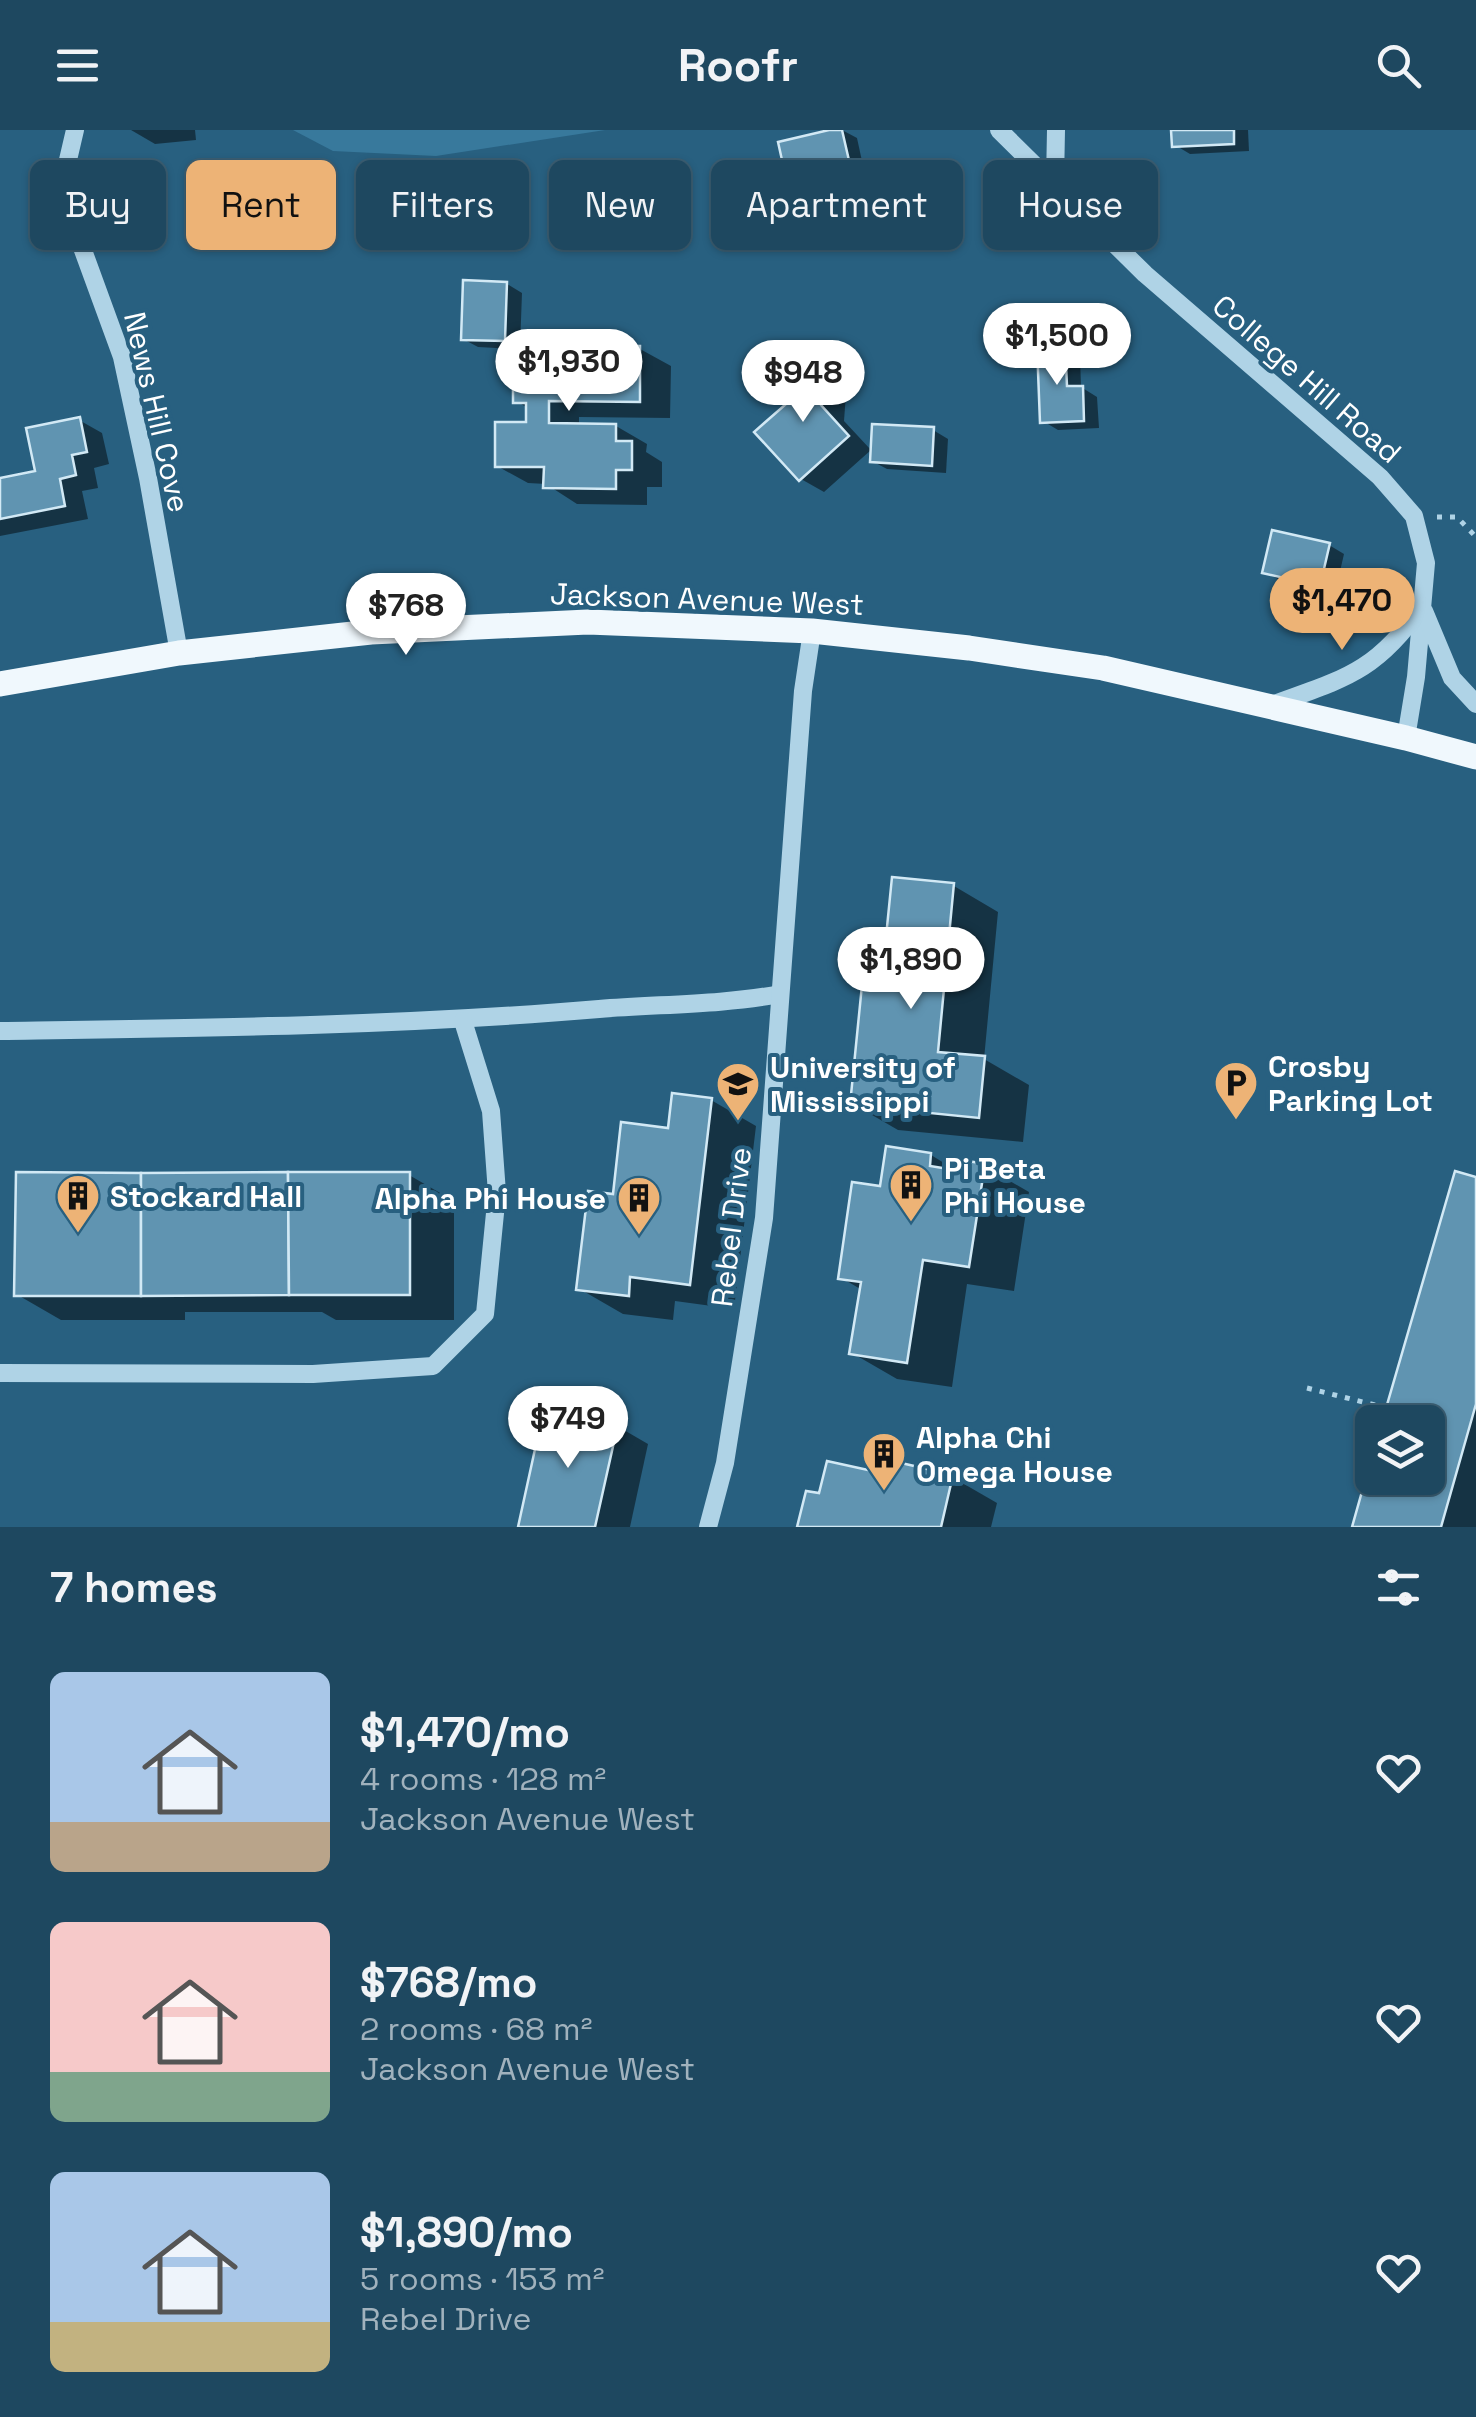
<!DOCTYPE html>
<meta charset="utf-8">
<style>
:root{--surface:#1e4860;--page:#2b5269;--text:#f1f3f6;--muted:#a1b2bd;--line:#3c6075;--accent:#edb376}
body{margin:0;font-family:"Space Grotesk",sans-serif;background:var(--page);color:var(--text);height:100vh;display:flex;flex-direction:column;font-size:38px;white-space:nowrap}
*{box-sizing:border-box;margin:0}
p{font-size:32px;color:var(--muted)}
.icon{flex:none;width:55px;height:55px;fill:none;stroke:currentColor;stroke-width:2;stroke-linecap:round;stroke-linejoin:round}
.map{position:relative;height:1397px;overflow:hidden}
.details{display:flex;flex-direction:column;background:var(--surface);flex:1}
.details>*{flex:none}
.top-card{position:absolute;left:30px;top:30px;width:1418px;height:90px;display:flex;gap:20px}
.fabs{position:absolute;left:1355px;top:1275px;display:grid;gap:20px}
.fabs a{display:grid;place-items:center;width:90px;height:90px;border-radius:15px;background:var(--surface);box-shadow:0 2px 8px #0004,0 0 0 2px var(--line);font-size:50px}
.price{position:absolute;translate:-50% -85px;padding:0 22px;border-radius:35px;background:#fff;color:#222;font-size:32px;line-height:65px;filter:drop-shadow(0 2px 5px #0008)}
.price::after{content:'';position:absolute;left:50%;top:60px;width:30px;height:22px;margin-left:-15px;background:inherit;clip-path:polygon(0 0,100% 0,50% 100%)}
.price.active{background:var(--accent);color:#111}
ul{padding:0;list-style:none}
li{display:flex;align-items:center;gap:30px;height:250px;padding:0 50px}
li span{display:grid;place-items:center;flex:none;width:280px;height:200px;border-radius:15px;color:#555}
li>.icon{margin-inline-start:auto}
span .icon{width:120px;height:120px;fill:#fffc;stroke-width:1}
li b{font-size:42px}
h2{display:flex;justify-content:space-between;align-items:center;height:120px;padding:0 50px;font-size:42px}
.chip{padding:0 35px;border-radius:15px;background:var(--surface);box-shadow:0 2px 8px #0004,0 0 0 2px var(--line);font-size:35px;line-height:90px}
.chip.active{background:var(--accent);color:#111}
header{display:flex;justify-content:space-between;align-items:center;height:130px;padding:0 50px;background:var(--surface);font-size:45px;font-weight:600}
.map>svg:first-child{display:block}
.green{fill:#38799c}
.shadow{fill:#0007}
.building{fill:#6094b1;stroke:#d2e9f5;stroke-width:2.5}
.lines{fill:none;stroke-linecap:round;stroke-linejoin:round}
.path{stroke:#afd3e6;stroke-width:5;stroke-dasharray:5 8;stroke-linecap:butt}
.minor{stroke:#afd3e6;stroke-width:18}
.major{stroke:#f0f8fd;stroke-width:25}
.labels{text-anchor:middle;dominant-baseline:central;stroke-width:8;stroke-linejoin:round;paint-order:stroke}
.street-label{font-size:30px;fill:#fff;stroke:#286080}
.poi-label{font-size:30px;font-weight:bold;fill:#fff;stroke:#286080;text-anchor:start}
</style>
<header><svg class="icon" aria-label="menu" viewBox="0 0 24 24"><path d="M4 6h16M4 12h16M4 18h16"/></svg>Roofr<svg class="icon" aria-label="search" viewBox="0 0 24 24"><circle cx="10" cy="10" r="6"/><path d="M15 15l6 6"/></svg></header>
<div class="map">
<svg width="1476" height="1397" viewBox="0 0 1476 1397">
<rect width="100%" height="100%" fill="#286080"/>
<polygon class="green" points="293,0 605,0 436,26 333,21"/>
<g class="shadow">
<polygon points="131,0 195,0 196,10 155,14"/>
<polygon points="842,0 857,8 873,82 813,96 797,87"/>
<polygon points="1174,0 1248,0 1249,21 1190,24 1175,15"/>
<polygon points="764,82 779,91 770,117 724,97"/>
<polygon points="507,154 522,163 520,218 640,219 671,236 670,288 579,287 579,296 616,296 647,314 646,322 662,332 662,357 647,357 647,375 577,374 546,354 528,353 497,336 528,295 528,278 516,271 516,219 478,217 463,209"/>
<polygon points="1065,217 1080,225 1081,257 1097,267 1099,298 1058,300 1043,291"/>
<polygon points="824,236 847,250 844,291 871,320 824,362 801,349 795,269"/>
<polygon points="79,290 102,303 109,334 94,338 98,358 82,361 88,389 0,406 0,350 38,343"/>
<polygon points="933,300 948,309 946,343 887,339 872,331"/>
<polygon points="1329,415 1344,424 1335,463 1280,450 1265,442"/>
<polygon points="954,756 998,782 984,929 1029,955 1023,1012 898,1000 853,974 889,809"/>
<polygon points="711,970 756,996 734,1179 675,1171 673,1190 623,1184 578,1158 615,1067"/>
<polygon points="931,1025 957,1041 984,1036 1029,1062 1014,1161 967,1154 952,1257 897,1249 852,1223 862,1160 840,1147"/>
<polygon points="1457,1044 1476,1050 1476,1397 1354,1397 1372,1335 1372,1348 1428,1348 1428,1292 1385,1292"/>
<polygon points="409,1045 454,1071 454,1190 336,1190 322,1182 185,1182 185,1190 61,1190 16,1164"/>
<polygon points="617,1296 648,1314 630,1397 521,1397"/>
<polygon points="870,1343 952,1347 997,1373 991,1397 800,1397 821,1366"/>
</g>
<g class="building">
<polygon points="829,0 842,0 859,74 795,89 778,12"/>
<polygon points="1171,0 1234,0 1234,14 1172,17"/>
<polygon points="732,68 766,80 754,110 721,98"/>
<polygon points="463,150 507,152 505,211 461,210"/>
<polygon points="1065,214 1067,256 1083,256 1084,291 1040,293 1037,215"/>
<polygon points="513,215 640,216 640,272 549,271 549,293 616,294 616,311 632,311 632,340 616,340 616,359 543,358 544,337 495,337 495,292 526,292 526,273 513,273"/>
<polygon points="795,232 824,234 821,275 849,306 799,351 754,302 793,268"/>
<polygon points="80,287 87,322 72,325 76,345 60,349 65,376 0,389 0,348 35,341 26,298"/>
<polygon points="872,294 934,297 932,336 870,332"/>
<polygon points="1272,400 1330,413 1320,456 1262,443"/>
<polygon points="892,747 954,753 938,922 985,926 979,988 850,975 867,805 886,807"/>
<polygon points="672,963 712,968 690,1155 630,1147 629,1166 576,1160 588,1061 613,1064 621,992 668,998"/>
<polygon points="886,1016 931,1023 930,1036 955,1040 957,1029 985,1034 969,1137 923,1130 907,1233 849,1224 861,1152 838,1149 852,1052 880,1056"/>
<polygon points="1455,1041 1476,1047 1476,1274 1441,1397 1352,1397 1372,1326 1372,1348 1428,1348 1428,1292 1382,1292"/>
<polygon points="16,1042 141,1043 141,1166 14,1166"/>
<polygon points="288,1042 289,1165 141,1166 141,1043"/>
<polygon points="288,1042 410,1042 410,1165 289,1165"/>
<polygon points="544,1278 618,1294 595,1397 518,1397"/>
<polygon points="871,1326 953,1345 941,1397 797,1397 806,1361 819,1363 827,1331 868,1340"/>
</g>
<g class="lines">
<g class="path">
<polyline points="1437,387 1457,387 1476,407"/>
<polyline points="1307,1258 1375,1275"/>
</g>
<g class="minor">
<polyline points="75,0 61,60 122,227 148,348 179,523"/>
<polyline points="999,0 1145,144 1380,347 1414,386 1426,433 1416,547 1406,608"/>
<polyline points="1055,52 1056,0"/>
<polyline points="1424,481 1452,548 1476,574"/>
<path d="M1269 576C1342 549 1375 544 1422 476"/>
<path d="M0 901C200 898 399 896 599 879 659 874 721 875 780 864"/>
<polyline points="0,1243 313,1244 433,1236 485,1184 497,1063 491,981 463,891"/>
<polyline points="708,1397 725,1333 764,1088 803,561 812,501"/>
</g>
<polyline class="major" points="0,554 179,523 371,502 588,492 812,501 969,518 1103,538 1406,608 1476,627"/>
</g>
<defs>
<symbol id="parking-pin" viewBox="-11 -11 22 30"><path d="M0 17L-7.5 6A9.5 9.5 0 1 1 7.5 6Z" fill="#edb376" stroke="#286080"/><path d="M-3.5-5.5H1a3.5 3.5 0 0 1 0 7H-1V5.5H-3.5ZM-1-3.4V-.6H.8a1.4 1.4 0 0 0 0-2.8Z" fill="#111"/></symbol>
<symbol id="university-pin" viewBox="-11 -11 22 30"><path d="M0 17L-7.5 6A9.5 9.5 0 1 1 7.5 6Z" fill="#edb376" stroke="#286080"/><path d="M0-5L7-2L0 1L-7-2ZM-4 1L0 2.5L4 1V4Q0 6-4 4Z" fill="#111"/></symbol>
<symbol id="building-pin" viewBox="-11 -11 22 30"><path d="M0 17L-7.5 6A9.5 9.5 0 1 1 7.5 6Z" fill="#edb376" stroke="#286080"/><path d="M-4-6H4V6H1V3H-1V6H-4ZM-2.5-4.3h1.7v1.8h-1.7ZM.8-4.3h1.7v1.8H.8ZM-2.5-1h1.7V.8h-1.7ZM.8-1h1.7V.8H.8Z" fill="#111"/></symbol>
</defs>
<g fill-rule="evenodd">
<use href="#parking-pin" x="1211" y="928" width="50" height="68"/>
<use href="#university-pin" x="713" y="929" width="50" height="68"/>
<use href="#building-pin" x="886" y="1030" width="50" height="68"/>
<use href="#building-pin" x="53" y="1041" width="50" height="68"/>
<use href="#building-pin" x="614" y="1043" width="50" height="68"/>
<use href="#building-pin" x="859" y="1299" width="50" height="68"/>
</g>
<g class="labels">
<g class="street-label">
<text transform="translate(1307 249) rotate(41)">College Hill Road</text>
<text transform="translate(157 282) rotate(77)">News Hill Cove</text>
<text transform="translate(707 469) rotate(2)">Jackson Avenue West</text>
<text transform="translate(731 1097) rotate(-83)">Rebel Drive</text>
</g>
<g class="poi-label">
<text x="1268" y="936">Crosby<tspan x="1268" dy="34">Parking Lot</tspan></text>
<text x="770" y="937">University of<tspan x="770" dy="34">Mississippi</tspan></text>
<text x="944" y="1038">Pi Beta<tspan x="944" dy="34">Phi House</tspan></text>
<text x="110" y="1066">Stockard Hall</text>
<text x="606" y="1068" text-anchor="end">Alpha Phi House</text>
<text x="916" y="1307">Alpha Chi<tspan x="916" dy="34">Omega House</tspan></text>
</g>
</g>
</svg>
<div class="fabs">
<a><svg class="icon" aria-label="layers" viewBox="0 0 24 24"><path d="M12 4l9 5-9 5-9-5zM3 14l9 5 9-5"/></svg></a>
</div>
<b class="price" style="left:1057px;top:258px">$1,500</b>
<b class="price" style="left:569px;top:284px">$1,930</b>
<b class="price" style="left:803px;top:295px">$948</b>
<b class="price active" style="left:1342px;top:523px">$1,470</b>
<b class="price" style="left:406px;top:528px">$768</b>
<b class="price" style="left:911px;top:882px">$1,890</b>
<b class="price" style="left:568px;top:1341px">$749</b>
<div class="top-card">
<a class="chip">Buy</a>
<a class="chip active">Rent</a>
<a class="chip">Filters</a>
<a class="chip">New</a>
<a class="chip">Apartment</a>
<a class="chip">House</a>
</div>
</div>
<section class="details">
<h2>7 homes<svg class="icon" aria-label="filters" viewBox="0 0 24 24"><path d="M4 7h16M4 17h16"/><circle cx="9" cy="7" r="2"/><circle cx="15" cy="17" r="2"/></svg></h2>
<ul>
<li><span style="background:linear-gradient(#a9c7e8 75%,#b9a48a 0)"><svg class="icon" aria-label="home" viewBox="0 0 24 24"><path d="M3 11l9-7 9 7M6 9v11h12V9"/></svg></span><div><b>$1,470/mo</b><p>4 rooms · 128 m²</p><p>Jackson Avenue West</p></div><svg class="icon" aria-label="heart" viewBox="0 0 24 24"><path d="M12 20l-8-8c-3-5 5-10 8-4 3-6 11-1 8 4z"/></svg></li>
<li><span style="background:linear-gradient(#f6c9c9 75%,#7fa58c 0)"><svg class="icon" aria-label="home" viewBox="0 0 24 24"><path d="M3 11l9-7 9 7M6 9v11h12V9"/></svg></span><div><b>$768/mo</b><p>2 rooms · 68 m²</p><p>Jackson Avenue West</p></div><svg class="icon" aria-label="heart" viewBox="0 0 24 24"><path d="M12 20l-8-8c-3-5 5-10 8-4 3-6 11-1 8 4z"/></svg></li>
<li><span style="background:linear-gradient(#a9c7e8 75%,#c2b280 0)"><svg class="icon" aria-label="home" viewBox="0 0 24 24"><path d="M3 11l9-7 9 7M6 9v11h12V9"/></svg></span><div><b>$1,890/mo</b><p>5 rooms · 153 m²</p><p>Rebel Drive</p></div><svg class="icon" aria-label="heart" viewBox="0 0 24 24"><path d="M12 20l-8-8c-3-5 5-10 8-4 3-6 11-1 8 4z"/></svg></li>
</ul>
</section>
